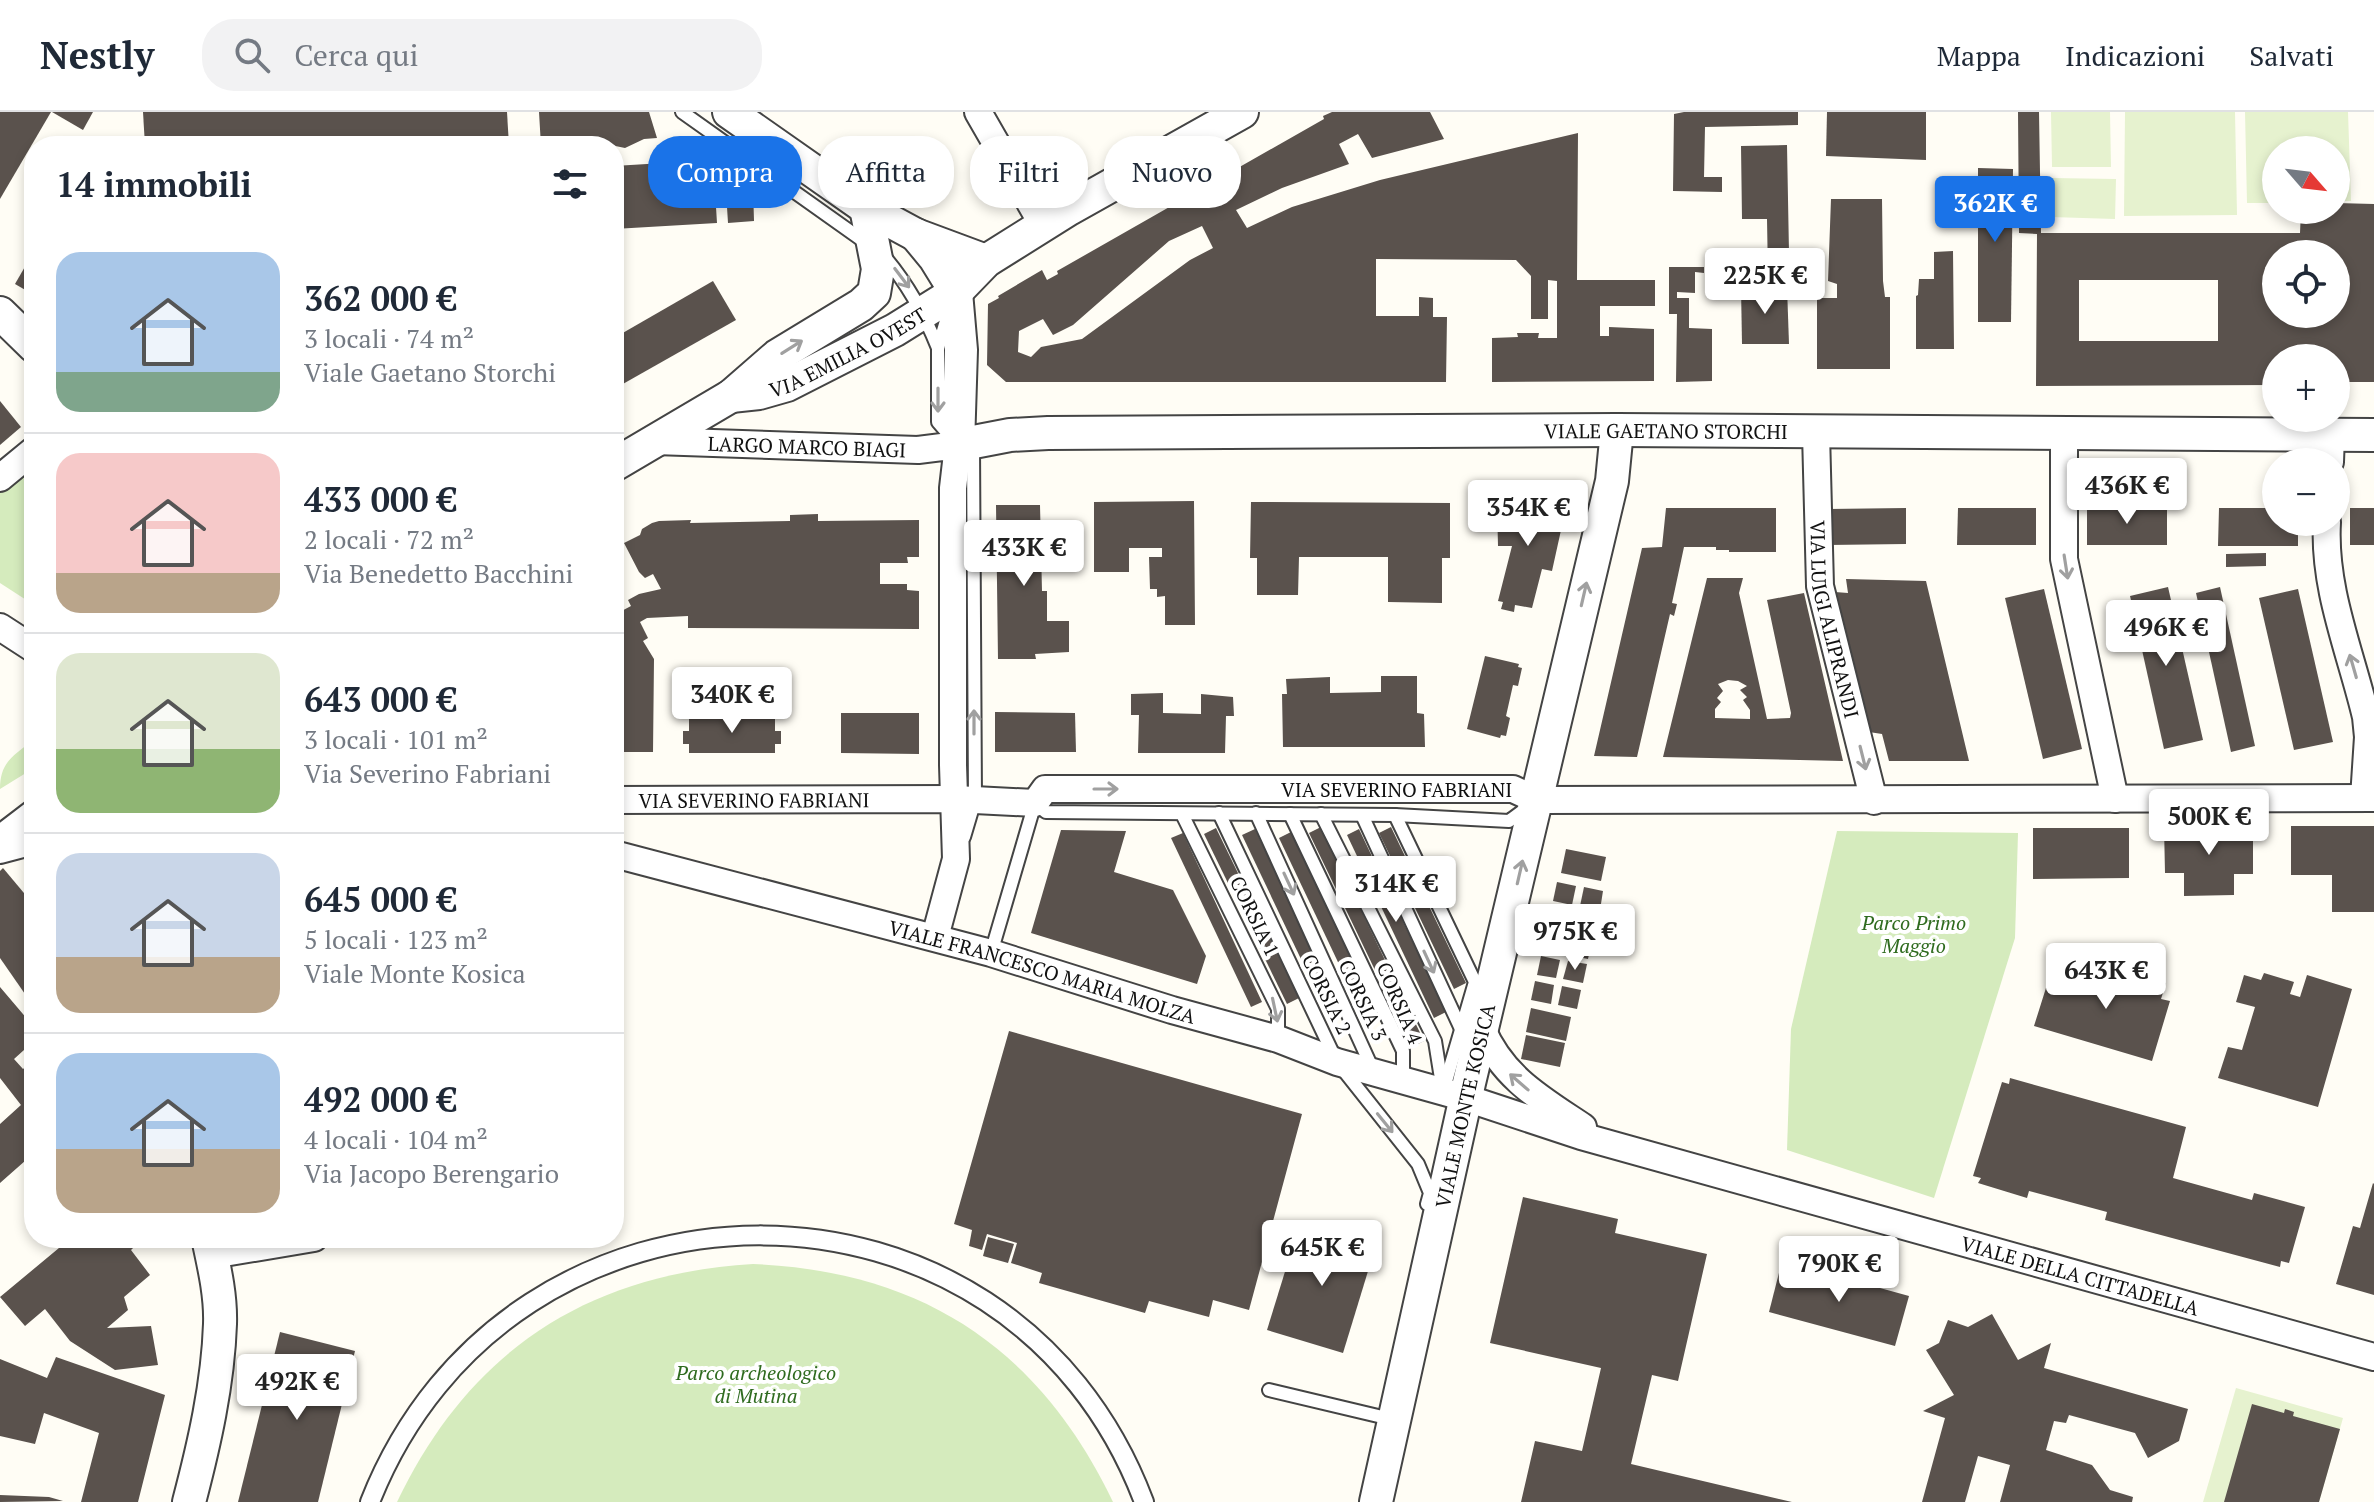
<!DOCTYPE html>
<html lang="it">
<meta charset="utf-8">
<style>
:root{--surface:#fff;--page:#f2f2f3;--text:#1f2937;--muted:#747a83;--line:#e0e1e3;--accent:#1a73e8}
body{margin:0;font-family:"PT Serif",serif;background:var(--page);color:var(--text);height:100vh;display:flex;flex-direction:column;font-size:30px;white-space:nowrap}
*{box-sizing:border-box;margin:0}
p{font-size:26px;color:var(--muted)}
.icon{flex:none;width:44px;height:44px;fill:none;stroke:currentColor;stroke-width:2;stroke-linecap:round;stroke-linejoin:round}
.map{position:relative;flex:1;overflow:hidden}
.panel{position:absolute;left:24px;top:24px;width:600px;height:1112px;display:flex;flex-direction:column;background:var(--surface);border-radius:32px;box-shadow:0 4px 12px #0003}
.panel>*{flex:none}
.banner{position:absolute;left:648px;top:24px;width:760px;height:72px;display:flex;gap:16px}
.needle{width:52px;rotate:118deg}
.fabs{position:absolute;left:2262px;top:24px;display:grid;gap:16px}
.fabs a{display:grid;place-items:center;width:88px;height:88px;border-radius:50%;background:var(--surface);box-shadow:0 4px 12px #0003;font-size:40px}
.price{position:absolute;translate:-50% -68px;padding:0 18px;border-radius:8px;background:#fff;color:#222;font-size:26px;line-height:52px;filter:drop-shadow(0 2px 4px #0008)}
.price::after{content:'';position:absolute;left:50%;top:48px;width:24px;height:18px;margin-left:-12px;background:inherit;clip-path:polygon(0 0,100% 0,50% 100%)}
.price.selected{background:var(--accent);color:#fff}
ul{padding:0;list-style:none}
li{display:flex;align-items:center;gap:24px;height:200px;padding:0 32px}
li+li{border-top:2px solid var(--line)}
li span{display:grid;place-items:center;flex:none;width:224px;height:160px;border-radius:24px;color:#555}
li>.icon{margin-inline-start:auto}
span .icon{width:96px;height:96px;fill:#fffc;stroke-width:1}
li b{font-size:34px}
h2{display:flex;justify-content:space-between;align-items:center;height:96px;padding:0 32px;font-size:34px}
.tag{padding:0 28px;border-radius:32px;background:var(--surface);box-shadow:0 4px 12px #0003;font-size:28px;line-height:72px}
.tag.selected{background:var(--accent);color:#fff}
header{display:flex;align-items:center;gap:48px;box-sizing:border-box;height:112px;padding:0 40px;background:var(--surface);border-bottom:2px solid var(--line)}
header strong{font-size:38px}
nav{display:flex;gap:44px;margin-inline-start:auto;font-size:28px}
.search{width:560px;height:72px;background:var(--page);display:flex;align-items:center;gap:20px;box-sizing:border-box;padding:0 28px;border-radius:32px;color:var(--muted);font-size:30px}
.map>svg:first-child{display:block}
.green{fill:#d5ebbd}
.pitch{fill:#e6f2cf}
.building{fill:#5a524d;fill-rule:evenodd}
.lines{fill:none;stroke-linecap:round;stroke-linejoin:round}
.service-casing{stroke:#444;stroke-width:16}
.pedestrian-casing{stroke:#444;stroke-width:22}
.minor-casing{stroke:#444;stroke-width:30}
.tertiary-casing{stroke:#444;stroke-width:36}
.service{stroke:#fff;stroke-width:12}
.pedestrian{stroke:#fff;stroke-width:18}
.minor{stroke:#fff;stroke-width:26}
.tertiary{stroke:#fff;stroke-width:32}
.oneway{stroke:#a0a0a0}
.labels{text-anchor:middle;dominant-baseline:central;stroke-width:8;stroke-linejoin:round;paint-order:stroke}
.street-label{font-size:20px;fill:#111;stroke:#fff}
.park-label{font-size:20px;font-style:italic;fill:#2f6b1f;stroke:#fff}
</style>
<header>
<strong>Nestly</strong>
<div class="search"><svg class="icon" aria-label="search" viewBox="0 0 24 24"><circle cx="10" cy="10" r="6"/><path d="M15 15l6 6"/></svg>Cerca qui</div>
<nav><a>Mappa</a><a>Indicazioni</a><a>Salvati</a></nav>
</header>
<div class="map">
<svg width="2374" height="1390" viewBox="0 0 2374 1390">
<rect width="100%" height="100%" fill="#fffdf5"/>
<g class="green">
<polygon points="34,351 34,493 0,471 0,379"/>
<path d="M34 627V656L0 677C0 649 14 644 34 627Z"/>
<polygon points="1837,719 2018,721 2015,826 1934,1086 1787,1038 1791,917"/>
<path d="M753 1152C923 1159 1040 1237 1113 1390H397C469 1239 587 1162 753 1152Z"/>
</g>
<g class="pitch">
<polygon points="2051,0 2110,0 2111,55 2052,55"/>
<polygon points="2125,0 2235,0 2237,103 2124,104"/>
<polygon points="2245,0 2348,0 2351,89 2336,89 2336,38 2276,38 2276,91 2247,91"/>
<polygon points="2052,66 2116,67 2115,107 2051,105"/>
<polygon points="2236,1276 2343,1306 2319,1390 2203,1390"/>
</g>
<g class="building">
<polygon points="0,0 51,0 0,87"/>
<polygon points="52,0 93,0 83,18"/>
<polygon points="143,0 507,0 509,34 145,34"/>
<polygon points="539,0 649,0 657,26 644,27 625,36 601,31 541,34"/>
<path d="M1332 0H1430L1444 27 1372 46 1358 22 1339 32 1349 52 1282 76 1236 98 1247 116 1292 95 1380 68 1578 21 1577 168H1655V194H1600V224H1609V215L1654 217V269L1492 270V226L1518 225 1517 221H1539L1538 226H1557V169L1548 168V207H1531V164L1516 148 1376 147V204H1419V185L1433 186V205H1447L1446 270H1006L987 253 988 192 999 186 998 184 1042 158 1047 168 1058 162 1057 159 1324 7 1323 4ZM1202 114 1213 136 1190 148 1082 227 1041 235 1031 245 1018 240 1019 219 1043 207 1053 223 1073 213 1169 129Z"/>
<polygon points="1684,0 1798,0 1798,13 1705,15 1704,65 1722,65 1722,80 1673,79 1674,2"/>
<polygon points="1827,0 1926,0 1926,48 1826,44"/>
<path d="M2018 0H2039L2041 121H2300L2301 98H2336V91L2374 92V270H2336V246H2276V273L2036 274 2037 122 2019 121ZM2276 142H2336V202H2276ZM2079 168H2218V229H2079Z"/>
<polygon points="1787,33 1789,141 1804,140 1804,159 1785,158 1784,165 1768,164 1767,107 1742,107 1741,34"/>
<polygon points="713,48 717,111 614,117 614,54"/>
<polygon points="1978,56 2013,57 2011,210 1978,210"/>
<polygon points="753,77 754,109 728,111 726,79"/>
<polygon points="1831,87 1882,87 1883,169 1885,185 1890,185 1890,257 1817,257 1817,186 1837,186 1837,172 1828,169"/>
<polygon points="34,139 34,183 15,172"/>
<polygon points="1953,139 1954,237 1916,237 1916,184 1918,183 1919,167 1934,167 1934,140"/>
<polygon points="1669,155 1704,155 1704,161 1695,160 1695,181 1677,180 1677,186 1689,186 1689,216 1712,217 1712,269 1676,270 1677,202 1669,202"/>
<polygon points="713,169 736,208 614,277 614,226"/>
<polygon points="1741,175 1787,175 1789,232 1742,232"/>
<polygon points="0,289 21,315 0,333"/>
<polygon points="1194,389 1195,513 1165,513 1165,484 1157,485 1157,477 1150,477 1149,445 1162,445 1162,436 1129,436 1129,460 1094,460 1094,390"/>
<polygon points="1251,390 1450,391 1450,446 1442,446 1442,491 1388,490 1388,445 1299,445 1298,483 1257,483 1257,446 1250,446"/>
<polygon points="1567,391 1552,459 1542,457 1532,496 1515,493 1514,500 1501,497 1503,490 1498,489 1512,434 1498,434 1497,392"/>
<polygon points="996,393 1040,393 1042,479 1047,479 1047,509 1069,509 1069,540 1035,542 1036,547 998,547"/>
<polygon points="1666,396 1776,396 1776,440 1729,440 1729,438 1716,438 1716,435 1684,435 1672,491 1677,492 1674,504 1670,502 1637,645 1594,644 1642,436 1662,435"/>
<polygon points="1906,396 1906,432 1828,433 1828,397"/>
<polygon points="1958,396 2036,396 2036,433 1957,433"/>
<rect x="2087" y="396" width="80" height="37"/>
<polygon points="2219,396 2276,396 2276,410 2298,410 2298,434 2218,434"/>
<rect x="2350" y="396" width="24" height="37"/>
<polygon points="818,402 818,409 919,408 919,445 907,445 908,451 880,451 880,472 907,472 907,478 919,479 919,517 688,516 688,504 647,506 640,510 648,526 643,529 654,547 653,640 614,640 614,503 631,494 628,488 639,482 661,477 653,462 645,466 639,460 624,431 640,423 642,417 652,411 659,409 691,408 690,411 790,409 790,403"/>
<polygon points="2266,441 2266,454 2226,455 2226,442"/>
<path d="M1707 466H1743L1739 481 1767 607 1790 606 1791 601 1767 488 1804 481 1843 649 1663 645ZM1728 568 1738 569 1747 574 1740 578 1747 585 1743 588 1750 598V607L1715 606V597L1721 590 1717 586 1723 579 1718 572Z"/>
<polygon points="1846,467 1926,469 1969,649 1889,649 1882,622 1869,620 1835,480 1848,481"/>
<polygon points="2168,475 2203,628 2164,637 2130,484"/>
<polygon points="2220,475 2255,634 2231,640 2196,481"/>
<polygon points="2044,477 2082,637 2043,647 2005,486"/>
<polygon points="2298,477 2333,630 2294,638 2259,486"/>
<polygon points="1485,544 1519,552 1518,555 1522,556 1518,574 1513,573 1506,604 1510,606 1506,624 1501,623 1500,626 1467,617"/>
<polygon points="1381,564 1417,564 1417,601 1424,602 1425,635 1283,635 1282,582 1287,582 1286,567 1330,565 1330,581 1381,580"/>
<polygon points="1163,581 1163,601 1201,602 1201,582 1233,585 1234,604 1226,604 1225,641 1138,641 1139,603 1131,603 1131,582"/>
<polygon points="995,600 1075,601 1076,640 995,640"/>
<polygon points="841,601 919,601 919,642 841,641"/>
<polygon points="689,603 775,605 775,619 781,619 781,632 775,632 775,641 689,641 689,632 683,632 683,619 689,619"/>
<polygon points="2253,713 2253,762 2234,762 2234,783 2184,784 2184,761 2165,761 2164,714"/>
<polygon points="2291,714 2374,714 2374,800 2332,800 2332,763 2291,763"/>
<polygon points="1321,715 1424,929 1412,935 1309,721"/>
<polygon points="1391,715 1466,871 1454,877 1379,721"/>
<polygon points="1216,716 1299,886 1287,892 1204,722"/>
<polygon points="2033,716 2129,716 2129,766 2033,767"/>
<polygon points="1255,717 1341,900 1329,906 1242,723"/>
<polygon points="1359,717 1446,900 1434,906 1347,723"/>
<polygon points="1061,718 1126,719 1114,760 1173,778 1206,844 1197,872 1031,821"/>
<polygon points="1291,720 1378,903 1366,909 1279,726"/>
<polygon points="1183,721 1262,890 1251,895 1171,726"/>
<polygon points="1566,737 1606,745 1601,769 1561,761"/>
<polygon points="3,756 34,793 34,895 0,846 0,759"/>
<polygon points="1557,770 1576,774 1572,793 1553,789"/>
<polygon points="1584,775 1603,779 1600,798 1580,794"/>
<polygon points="1552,795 1571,798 1567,817 1548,813"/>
<polygon points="1579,800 1598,803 1594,822 1575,818"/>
<polygon points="1546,819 1565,823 1561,842 1542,838"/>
<polygon points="1573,824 1592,828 1588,847 1569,843"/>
<polygon points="1541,844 1560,848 1556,866 1537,863"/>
<polygon points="1568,849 1587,852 1583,871 1563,867"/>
<polygon points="2082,859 2101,866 2103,860 2118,865 2120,861 2138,867 2140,862 2166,871 2161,887 2170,889 2152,949 2034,914 2051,860 2067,865 2069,860 2080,864"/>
<polygon points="2264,861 2294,870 2290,882 2300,885 2307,863 2352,877 2318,995 2218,966 2228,935 2242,938 2255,895 2236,890 2244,863 2261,868"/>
<polygon points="1535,869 1554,873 1551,892 1531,888"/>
<polygon points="1562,874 1581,878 1577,897 1558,893"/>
<polygon points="0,875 34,915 34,929 14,947 23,957 34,948 34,1041 0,1071 0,1012 21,993 0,966"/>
<polygon points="1531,896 1571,905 1566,929 1526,920"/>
<polygon points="1009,919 1302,1002 1249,1198 1213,1188 1209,1205 1149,1189 1145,1201 1039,1171 1042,1161 1011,1151 1017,1131 987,1122 982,1138 969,1134 972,1118 954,1112"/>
<polygon points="1526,923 1565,931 1560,955 1521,947"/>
<polygon points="2010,966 2186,1015 2173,1066 2252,1088 2254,1081 2305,1095 2289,1151 2281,1149 2280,1155 2105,1108 2107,1100 2029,1079 2027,1086 1978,1071 1981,1066 1973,1064 2002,970 2009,972"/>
<polygon points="2373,1071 2374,1072 2374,1183 2336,1172 2353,1114 2360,1116"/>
<polygon points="1523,1085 1618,1107 1615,1121 1707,1142 1678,1269 1652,1263 1631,1352 1792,1390 1521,1390 1535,1329 1582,1339 1601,1256 1490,1231"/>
<polygon points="1300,1111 1376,1133 1343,1241 1267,1218"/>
<polygon points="988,1125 1014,1132 1008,1151 983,1144"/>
<polygon points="71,1126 143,1126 131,1138 150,1163 124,1185 128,1198 107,1216 151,1214 158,1253 115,1258 70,1229 45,1197 25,1214 0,1185"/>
<polygon points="1782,1149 1909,1184 1895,1234 1769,1200"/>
<polygon points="1992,1202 2018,1248 2051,1231 2044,1256 2188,1297 2179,1329 2148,1346 2135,1321 2069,1303 2066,1311 2054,1309 2046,1338 2092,1353 2110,1378 2133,1385 2132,1390 2000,1390 2010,1353 1978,1344 1965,1390 1922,1390 1945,1306 1923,1299 1954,1283 1926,1238 1939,1231 1948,1208 1968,1215"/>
<polygon points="280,1220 355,1239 318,1390 238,1390"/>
<polygon points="56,1245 165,1283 138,1390 81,1390 99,1321 44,1301 35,1332 0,1324 0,1247 47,1266"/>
<polygon points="2252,1292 2284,1301 2285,1297 2294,1300 2293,1304 2340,1317 2319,1390 2224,1390"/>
<polygon points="0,1383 49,1385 63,1389 0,1390"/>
</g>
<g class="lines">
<defs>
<g id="service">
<polyline points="682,0 865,130"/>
<path d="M883 143C908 172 924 201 938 236"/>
<polyline points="948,202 938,236 938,310 951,325"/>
<polyline points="1219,701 1337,950 1418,1052 1430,1081 1427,1092"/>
<polyline points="1256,701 1374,960"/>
<polyline points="1182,702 1278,897 1278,927"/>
<polyline points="1290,702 1403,939 1403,968"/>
<polyline points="1321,702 1435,929 1443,979"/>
<polyline points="1362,703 1461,917"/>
<polyline points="1395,703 1475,870 1444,976"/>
<polyline points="964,725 975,688 973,333"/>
<polyline points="991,841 1035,691 1046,700 1395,703 1509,709 1528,695"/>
<polyline points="1269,1278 1395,1308"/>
</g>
<path id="pedestrian" d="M370 1390C509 1037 1009 1032 1144 1390"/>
<g id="minor">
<polyline points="978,0 1043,113"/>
<path id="s1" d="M1816 321 1820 474 1874 689"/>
<polyline points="2064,321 2064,447 2115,687"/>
<path id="s2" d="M655 329 918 338 958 333 953 376V653L956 747 935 825"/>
<polyline points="2330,350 2331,323"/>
<polyline points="0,366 34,338"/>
<path d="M2327 410C2323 477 2351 541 2366 605L2368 625 2364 686"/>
<polyline points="0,515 34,537"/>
<path id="s3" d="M614 688 955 687 1035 691 1045 677H1513L1537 688 2374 686"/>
<polyline points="0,727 34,701"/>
<polyline points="0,738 34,729"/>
<path id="s4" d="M614 742 991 841 1172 898 1278 927 1337 950 1466 986 1581 1024 2374 1245"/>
<path d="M1482 917C1503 966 1541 987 1583 1015"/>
<polyline points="212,1143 314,1126"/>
</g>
<g id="tertiary">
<polyline points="729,0 866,96 916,123 986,149"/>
<path id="s5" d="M916 123 935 146 956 180 961 238 958 333 1010 323 1048 321 1617 318 2374 323"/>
<polyline points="0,201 34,234"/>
<path id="s6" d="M731 284 759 281 787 273 895 218 956 180 986 149 1069 97 1242 0"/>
<polyline points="614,353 731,284 777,244 861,193 874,181 878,157 866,96"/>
<path d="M189 1390C204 1333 218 1272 220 1212 221 1183 214 1154 208 1126"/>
<path id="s7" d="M1376 1390 1469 971 1612 369 1617 318"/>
</g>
</defs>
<use href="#service" class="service-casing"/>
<use href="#pedestrian" class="pedestrian-casing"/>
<use href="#minor" class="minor-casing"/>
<use href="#tertiary" class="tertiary-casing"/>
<use href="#service" class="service"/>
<use href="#pedestrian" class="pedestrian"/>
<use href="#minor" class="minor"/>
<use href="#tertiary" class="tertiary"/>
</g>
<defs><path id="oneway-shaft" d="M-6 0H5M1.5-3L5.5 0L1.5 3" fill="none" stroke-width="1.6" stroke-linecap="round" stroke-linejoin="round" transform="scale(2)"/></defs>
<g class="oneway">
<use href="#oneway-shaft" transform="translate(902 166) rotate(53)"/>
<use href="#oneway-shaft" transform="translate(792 235) rotate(-32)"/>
<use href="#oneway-shaft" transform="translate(938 288) rotate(90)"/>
<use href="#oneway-shaft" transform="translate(2066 455) rotate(81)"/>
<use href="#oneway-shaft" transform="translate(1584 482) rotate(-77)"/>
<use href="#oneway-shaft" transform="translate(2353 554) rotate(-106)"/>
<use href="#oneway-shaft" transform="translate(974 610) rotate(-90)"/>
<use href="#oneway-shaft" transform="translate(1863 646) rotate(76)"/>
<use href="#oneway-shaft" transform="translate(1106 677)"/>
<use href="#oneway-shaft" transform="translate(1520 760) rotate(-77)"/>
<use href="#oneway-shaft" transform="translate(1289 772) rotate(65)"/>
<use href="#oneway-shaft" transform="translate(1429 850) rotate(65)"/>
<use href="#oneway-shaft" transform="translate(1275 898) rotate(78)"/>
<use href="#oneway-shaft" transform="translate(1519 970) rotate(-139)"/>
<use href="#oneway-shaft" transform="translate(1385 1011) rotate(51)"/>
</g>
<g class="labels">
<g class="street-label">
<text stroke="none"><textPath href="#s6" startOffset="126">VIA EMILIA OVEST</textPath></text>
<text stroke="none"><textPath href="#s5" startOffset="932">VIALE GAETANO STORCHI</textPath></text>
<text stroke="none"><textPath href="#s2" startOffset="152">LARGO MARCO BIAGI</textPath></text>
<text stroke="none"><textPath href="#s1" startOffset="188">VIA LUIGI ALIPRANDI</textPath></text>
<text stroke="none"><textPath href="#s3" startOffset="790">VIA SEVERINO FABRIANI</textPath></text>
<text stroke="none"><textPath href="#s3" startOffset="140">VIA SEVERINO FABRIANI</textPath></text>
<text transform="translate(1255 804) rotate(64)">CORSIA 1</text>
<text stroke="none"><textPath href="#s4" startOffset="444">VIALE FRANCESCO MARIA MOLZA</textPath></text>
<text transform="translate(1327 882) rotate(64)">CORSIA 2</text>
<text transform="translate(1363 888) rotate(65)">CORSIA 3</text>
<text transform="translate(1400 891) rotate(67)">CORSIA 4</text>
<text stroke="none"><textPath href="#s7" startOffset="406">VIALE MONTE KOSICA</textPath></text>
<text stroke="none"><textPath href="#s4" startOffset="1526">VIALE DELLA CITTADELLA</textPath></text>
</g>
<g class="park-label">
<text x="1914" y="810">Parco Primo<tspan x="1914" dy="23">Maggio</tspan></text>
<text x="756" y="1260">Parco archeologico<tspan x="756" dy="23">di Mutina</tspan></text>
</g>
</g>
</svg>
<div class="fabs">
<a><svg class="needle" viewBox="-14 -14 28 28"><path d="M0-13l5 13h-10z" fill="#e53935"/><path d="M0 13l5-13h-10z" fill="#747a83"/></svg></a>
<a><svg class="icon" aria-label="locate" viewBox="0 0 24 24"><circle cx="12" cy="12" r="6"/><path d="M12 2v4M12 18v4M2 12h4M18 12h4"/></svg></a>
<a>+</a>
<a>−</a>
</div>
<b class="price selected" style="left:1995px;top:132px">362K €</b>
<b class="price" style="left:1765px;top:204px">225K €</b>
<b class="price" style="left:2127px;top:414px">436K €</b>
<b class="price" style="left:1528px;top:436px">354K €</b>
<b class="price" style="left:1024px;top:476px">433K €</b>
<b class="price" style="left:2166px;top:556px">496K €</b>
<b class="price" style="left:732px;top:623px">340K €</b>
<b class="price" style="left:2209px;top:745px">500K €</b>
<b class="price" style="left:1396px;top:812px">314K €</b>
<b class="price" style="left:1575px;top:860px">975K €</b>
<b class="price" style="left:2106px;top:899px">643K €</b>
<b class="price" style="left:1322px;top:1176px">645K €</b>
<b class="price" style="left:1839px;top:1192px">790K €</b>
<b class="price" style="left:297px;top:1310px">492K €</b>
<div class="banner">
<a class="tag selected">Compra</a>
<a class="tag">Affitta</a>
<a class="tag">Filtri</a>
<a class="tag">Nuovo</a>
</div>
<section class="panel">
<h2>14 immobili<svg class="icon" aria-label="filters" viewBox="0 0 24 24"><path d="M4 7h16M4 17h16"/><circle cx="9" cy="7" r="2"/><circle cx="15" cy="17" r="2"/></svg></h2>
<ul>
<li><span style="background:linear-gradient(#a9c7e8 75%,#7fa58c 0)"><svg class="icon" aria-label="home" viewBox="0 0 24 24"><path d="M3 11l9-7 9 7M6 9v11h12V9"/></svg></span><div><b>362 000 €</b><p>3 locali · 74 m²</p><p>Viale Gaetano Storchi</p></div></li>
<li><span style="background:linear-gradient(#f6c9c9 75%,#b9a48a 0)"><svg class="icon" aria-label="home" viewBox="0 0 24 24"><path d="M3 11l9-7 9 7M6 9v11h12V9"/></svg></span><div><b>433 000 €</b><p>2 locali · 72 m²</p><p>Via Benedetto Bacchini</p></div></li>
<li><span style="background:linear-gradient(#dfe7d0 60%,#8fb573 0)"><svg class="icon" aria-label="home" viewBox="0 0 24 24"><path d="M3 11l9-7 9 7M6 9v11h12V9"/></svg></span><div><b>643 000 €</b><p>3 locali · 101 m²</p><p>Via Severino Fabriani</p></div></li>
<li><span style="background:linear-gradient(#c9d6e8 65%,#b9a48a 0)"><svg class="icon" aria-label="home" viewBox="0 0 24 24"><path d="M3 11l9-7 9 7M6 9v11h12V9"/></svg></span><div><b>645 000 €</b><p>5 locali · 123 m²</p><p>Viale Monte Kosica</p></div></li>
<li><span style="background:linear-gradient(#a9c7e8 60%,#b9a48a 0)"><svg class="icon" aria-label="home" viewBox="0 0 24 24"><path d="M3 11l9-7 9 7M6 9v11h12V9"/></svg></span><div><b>492 000 €</b><p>4 locali · 104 m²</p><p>Via Jacopo Berengario</p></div></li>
</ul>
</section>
</div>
